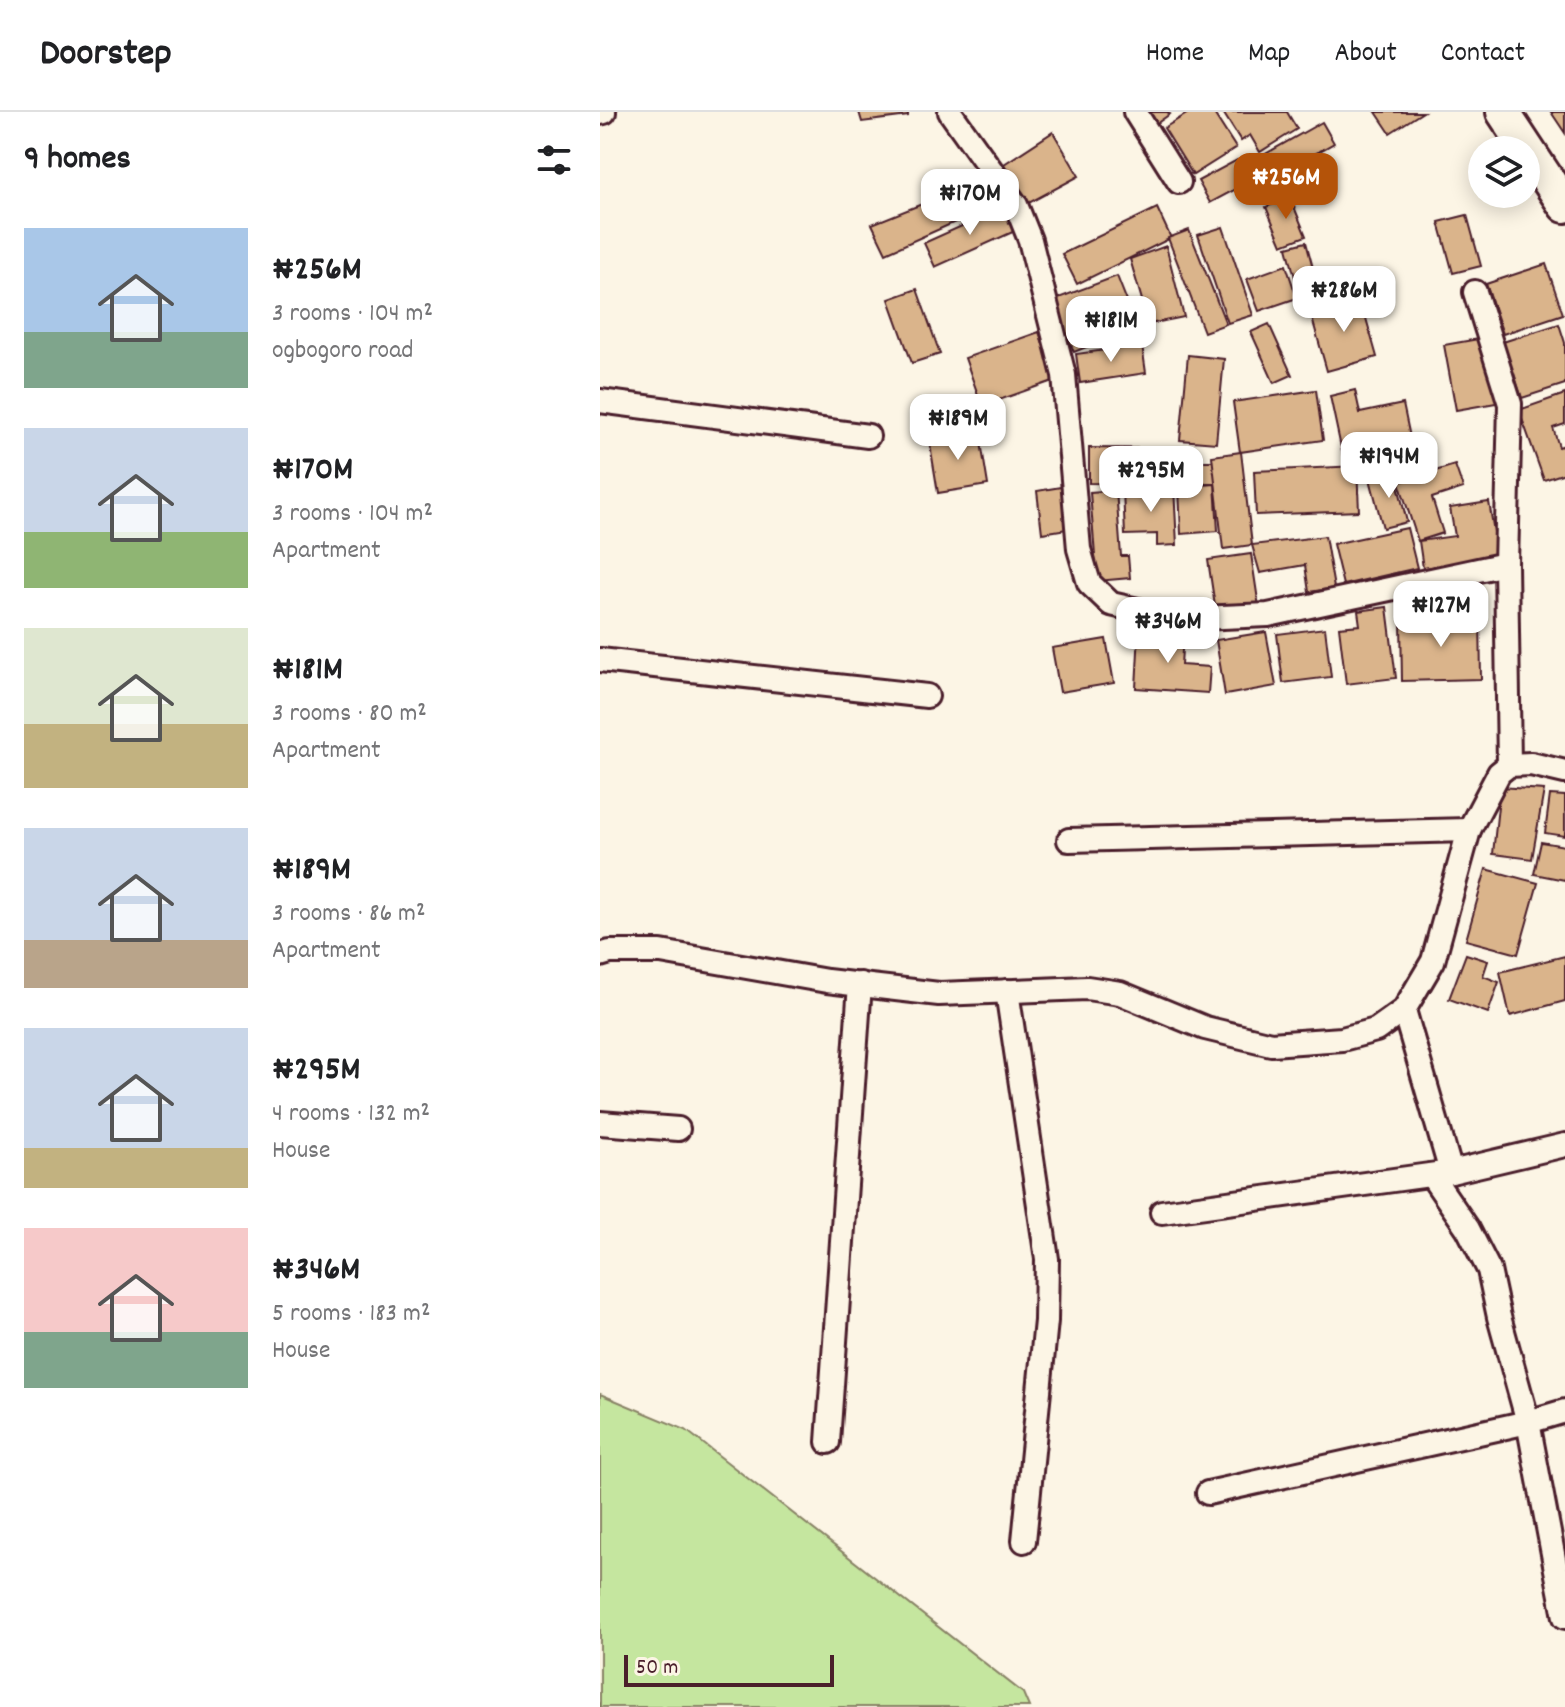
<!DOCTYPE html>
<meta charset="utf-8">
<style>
:root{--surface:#fff;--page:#f6f6f6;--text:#202124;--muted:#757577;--line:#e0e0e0;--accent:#b45309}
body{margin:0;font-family:Dekko,sans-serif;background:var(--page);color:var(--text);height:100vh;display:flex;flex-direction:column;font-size:30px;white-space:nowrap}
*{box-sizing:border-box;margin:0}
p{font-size:26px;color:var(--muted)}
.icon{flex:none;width:44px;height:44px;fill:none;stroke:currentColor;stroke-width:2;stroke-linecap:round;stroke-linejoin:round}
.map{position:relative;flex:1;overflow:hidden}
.side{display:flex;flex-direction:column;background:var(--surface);width:600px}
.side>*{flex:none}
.tools{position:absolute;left:868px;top:24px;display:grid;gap:16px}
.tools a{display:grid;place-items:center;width:72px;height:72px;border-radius:50%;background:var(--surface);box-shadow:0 4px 20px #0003;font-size:40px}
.scale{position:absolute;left:24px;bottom:20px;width:210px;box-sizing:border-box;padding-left:8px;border:4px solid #4a1f2b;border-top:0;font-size:22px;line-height:28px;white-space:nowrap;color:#4a1f2b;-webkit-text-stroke:6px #fcf5e5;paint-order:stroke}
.price{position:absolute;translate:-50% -68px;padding:0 18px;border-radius:16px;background:#fff;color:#222;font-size:26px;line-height:52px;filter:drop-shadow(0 2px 4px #0008)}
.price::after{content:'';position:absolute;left:50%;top:48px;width:24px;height:18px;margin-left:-12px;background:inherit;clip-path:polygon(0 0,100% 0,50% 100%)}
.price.on{background:var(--accent);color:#fff}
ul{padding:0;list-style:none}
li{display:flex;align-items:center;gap:24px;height:200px;padding:0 24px}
li span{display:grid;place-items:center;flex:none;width:224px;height:160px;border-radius:0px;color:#555}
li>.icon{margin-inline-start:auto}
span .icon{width:96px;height:96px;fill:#fffc;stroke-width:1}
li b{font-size:34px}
h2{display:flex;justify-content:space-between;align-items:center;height:96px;padding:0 24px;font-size:34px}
header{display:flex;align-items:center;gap:48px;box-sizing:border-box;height:112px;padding:0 40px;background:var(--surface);border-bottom:2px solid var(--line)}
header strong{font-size:38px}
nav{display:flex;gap:44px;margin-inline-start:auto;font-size:28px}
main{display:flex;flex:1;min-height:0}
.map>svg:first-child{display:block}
.green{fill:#c5e69f;stroke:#888265;stroke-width:2}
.building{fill:#dab48b;stroke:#4a1f2b;stroke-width:2}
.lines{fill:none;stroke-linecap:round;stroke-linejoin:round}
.street-casing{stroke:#4a1f2b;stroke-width:28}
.secondary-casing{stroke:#4a1f2b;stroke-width:38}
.street{stroke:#fcf5e5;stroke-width:22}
.secondary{stroke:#fcf5e5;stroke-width:32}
</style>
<header>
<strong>Doorstep</strong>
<nav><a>Home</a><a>Map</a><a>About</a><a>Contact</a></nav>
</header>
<main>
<section class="side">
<h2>9 homes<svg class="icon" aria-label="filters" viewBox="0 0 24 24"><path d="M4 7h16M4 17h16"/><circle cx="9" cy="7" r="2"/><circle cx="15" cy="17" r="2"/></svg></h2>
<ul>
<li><span style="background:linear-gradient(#a9c7e8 65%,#7fa58c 0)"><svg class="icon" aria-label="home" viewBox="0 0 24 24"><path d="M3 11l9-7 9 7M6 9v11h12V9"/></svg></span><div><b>₦256M</b><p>3 rooms · 104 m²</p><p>ogbogoro road</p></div></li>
<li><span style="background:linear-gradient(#c9d6e8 65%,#8fb573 0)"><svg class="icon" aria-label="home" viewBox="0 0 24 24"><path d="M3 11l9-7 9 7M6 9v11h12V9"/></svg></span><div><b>₦170M</b><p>3 rooms · 104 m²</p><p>Apartment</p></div></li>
<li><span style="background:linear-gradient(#dfe7d0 60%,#c2b280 0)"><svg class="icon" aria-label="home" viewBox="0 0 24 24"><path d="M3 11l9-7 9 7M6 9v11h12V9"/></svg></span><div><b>₦181M</b><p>3 rooms · 80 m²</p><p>Apartment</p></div></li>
<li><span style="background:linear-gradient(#c9d6e8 70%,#b9a48a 0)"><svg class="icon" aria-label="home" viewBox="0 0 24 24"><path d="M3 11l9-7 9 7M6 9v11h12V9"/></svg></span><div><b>₦189M</b><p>3 rooms · 86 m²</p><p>Apartment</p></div></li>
<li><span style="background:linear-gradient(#c9d6e8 75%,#c2b280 0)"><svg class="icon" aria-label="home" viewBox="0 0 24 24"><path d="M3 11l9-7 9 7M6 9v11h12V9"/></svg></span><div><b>₦295M</b><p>4 rooms · 132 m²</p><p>House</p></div></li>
<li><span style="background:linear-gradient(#f6c9c9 65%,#7fa58c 0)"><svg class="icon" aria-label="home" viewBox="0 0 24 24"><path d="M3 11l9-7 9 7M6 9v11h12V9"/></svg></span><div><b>₦346M</b><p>5 rooms · 183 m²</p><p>House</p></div></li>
</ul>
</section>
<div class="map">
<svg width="965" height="1595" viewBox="0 0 965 1595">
<rect width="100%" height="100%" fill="#fcf5e5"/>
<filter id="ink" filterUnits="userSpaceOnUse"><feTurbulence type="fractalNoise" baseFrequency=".0125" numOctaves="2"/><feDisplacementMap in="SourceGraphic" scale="16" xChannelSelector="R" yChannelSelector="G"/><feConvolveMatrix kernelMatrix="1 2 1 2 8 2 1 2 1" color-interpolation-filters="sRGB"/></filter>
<g filter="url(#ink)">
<polygon class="green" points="0,1282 86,1318 423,1581 429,1595 0,1595"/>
<g class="building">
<polygon points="259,0 308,0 308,4 262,10"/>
<polygon points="544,0 567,0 570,2 553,14"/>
<polygon points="590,0 613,0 636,36 593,63 564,16"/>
<polygon points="627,0 687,0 697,17 660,40 650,23 641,29 624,2"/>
<polygon points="776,0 823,0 790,21"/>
<polygon points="951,0 965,0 965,21"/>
<polygon points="722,10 734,31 681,61 690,78 668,91 646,53"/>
<polygon points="453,20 479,64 427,92 404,52"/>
<polygon points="637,48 649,70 610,91 598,69"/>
<polygon points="347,82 362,107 286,141 272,112"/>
<polygon points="690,85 706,124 682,133 666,95"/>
<polygon points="404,95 415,119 335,155 324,131"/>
<polygon points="557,96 571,126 477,172 462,142"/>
<polygon points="867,103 881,154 853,161 839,110"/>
<polygon points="623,115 653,203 628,211 598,123"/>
<polygon points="589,118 626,212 604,220 568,126"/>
<polygon points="706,130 716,167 697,173 687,135"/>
<polygon points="566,134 584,205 549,212 530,147"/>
<polygon points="946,152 963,202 903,222 886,172"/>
<polygon points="686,153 697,186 659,199 647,167"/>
<polygon points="517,164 537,215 474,240 453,188"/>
<polygon points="317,177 340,242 312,251 289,187"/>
<polygon points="760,185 777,245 727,259 710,199"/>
<polygon points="669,212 692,263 674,271 651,220"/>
<polygon points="959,212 965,231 965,272 922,286 903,230"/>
<polygon points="439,220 456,268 382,294 365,246"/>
<polygon points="884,226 896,291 856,298 844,233"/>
<polygon points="542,233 546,261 480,271 476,242"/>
<polygon points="588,243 624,247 616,331 580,328"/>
<polygon points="716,278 723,328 640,340 633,290"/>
<polygon points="755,278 760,301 803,292 811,330 743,345 730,284"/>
<polygon points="965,282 965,312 953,316 959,335 965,333 965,361 944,368 919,298"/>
<polygon points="379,318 388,373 338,381 329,326"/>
<polygon points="489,336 591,337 594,349 615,349 615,372 489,371"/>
<polygon points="641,340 652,433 623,437 612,344"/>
<polygon points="855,353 863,376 832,386 843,421 818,429 799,370"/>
<polygon points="757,354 759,399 656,403 654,359"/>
<polygon points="795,361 807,410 783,416 770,367"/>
<polygon points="615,372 618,419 581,422 579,375"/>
<polygon points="461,375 467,417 442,421 437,379"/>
<polygon points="574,375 577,433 557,434 557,422 525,423 523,378"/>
<polygon points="516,378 521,444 528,444 530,466 497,469 490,380"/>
<polygon points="889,390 898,444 823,456 819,429 855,424 850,396"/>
<polygon points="807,416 817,456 743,473 733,432"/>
<polygon points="725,424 734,476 709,480 705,453 660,461 652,433"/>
<polygon points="651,442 659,495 616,501 608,448"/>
<polygon points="787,495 796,566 746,572 739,515 760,513 758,499"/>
<polygon points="880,505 881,567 802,569 801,507"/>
<polygon points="725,516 731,565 683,571 677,522"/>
<polygon points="539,520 583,522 581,553 610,555 608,581 536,576"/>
<polygon points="666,520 676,574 625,583 616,528"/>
<polygon points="506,527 514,571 460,580 452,536"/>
<polygon points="900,675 944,678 932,747 893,742"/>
<polygon points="950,683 965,684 965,724 945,721"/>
<polygon points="941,730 965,734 965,768 934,762"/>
<polygon points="886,757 938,771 918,842 866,828"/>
<polygon points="866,842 888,849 883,864 899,870 888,901 849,887"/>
<polygon points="965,844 965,889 910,904 900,860"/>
</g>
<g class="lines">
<defs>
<g id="street">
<polyline points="350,0 416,93 430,128 464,263 479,437 489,471 511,492 577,507 668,503 906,452"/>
<polyline points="535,0 579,70"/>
<polyline points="0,1 4,0"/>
<polyline points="875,180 910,292 906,452 909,653"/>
<polyline points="0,289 268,324"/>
<polyline points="0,548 327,584"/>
<polyline points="469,728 869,718"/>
<polyline points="0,843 10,840 61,840 227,869 339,882 487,876 520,881 605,916 671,932 742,927 776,918 804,898 833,849 869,718 899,661 909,653 931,652 965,660"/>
<polyline points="407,879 447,1147 446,1209 424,1429"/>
<polyline points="804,898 851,1060"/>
<polyline points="0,1011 78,1017"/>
<polyline points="831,1063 868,1117 889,1158 899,1205 928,1310 965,1505"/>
<polyline points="562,1100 851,1060 965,1033"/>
<polyline points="228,1330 260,872"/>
<polyline points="608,1381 928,1310 965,1299"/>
</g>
<polyline id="secondary" points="903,0 965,94"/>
</defs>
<use href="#street" class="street-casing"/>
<use href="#secondary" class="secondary-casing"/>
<use href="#street" class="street"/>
<use href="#secondary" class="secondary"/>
</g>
</g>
</svg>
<div class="tools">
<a><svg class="icon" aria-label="layers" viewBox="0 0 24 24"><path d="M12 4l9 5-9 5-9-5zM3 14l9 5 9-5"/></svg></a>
</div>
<div class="scale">50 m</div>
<b class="price on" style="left:686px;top:109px">₦256M</b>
<b class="price" style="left:370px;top:125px">₦170M</b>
<b class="price" style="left:744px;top:222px">₦286M</b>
<b class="price" style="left:511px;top:252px">₦181M</b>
<b class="price" style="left:358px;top:350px">₦189M</b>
<b class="price" style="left:789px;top:388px">₦194M</b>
<b class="price" style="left:551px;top:402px">₦295M</b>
<b class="price" style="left:841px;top:537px">₦127M</b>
<b class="price" style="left:568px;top:553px">₦346M</b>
</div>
</main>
